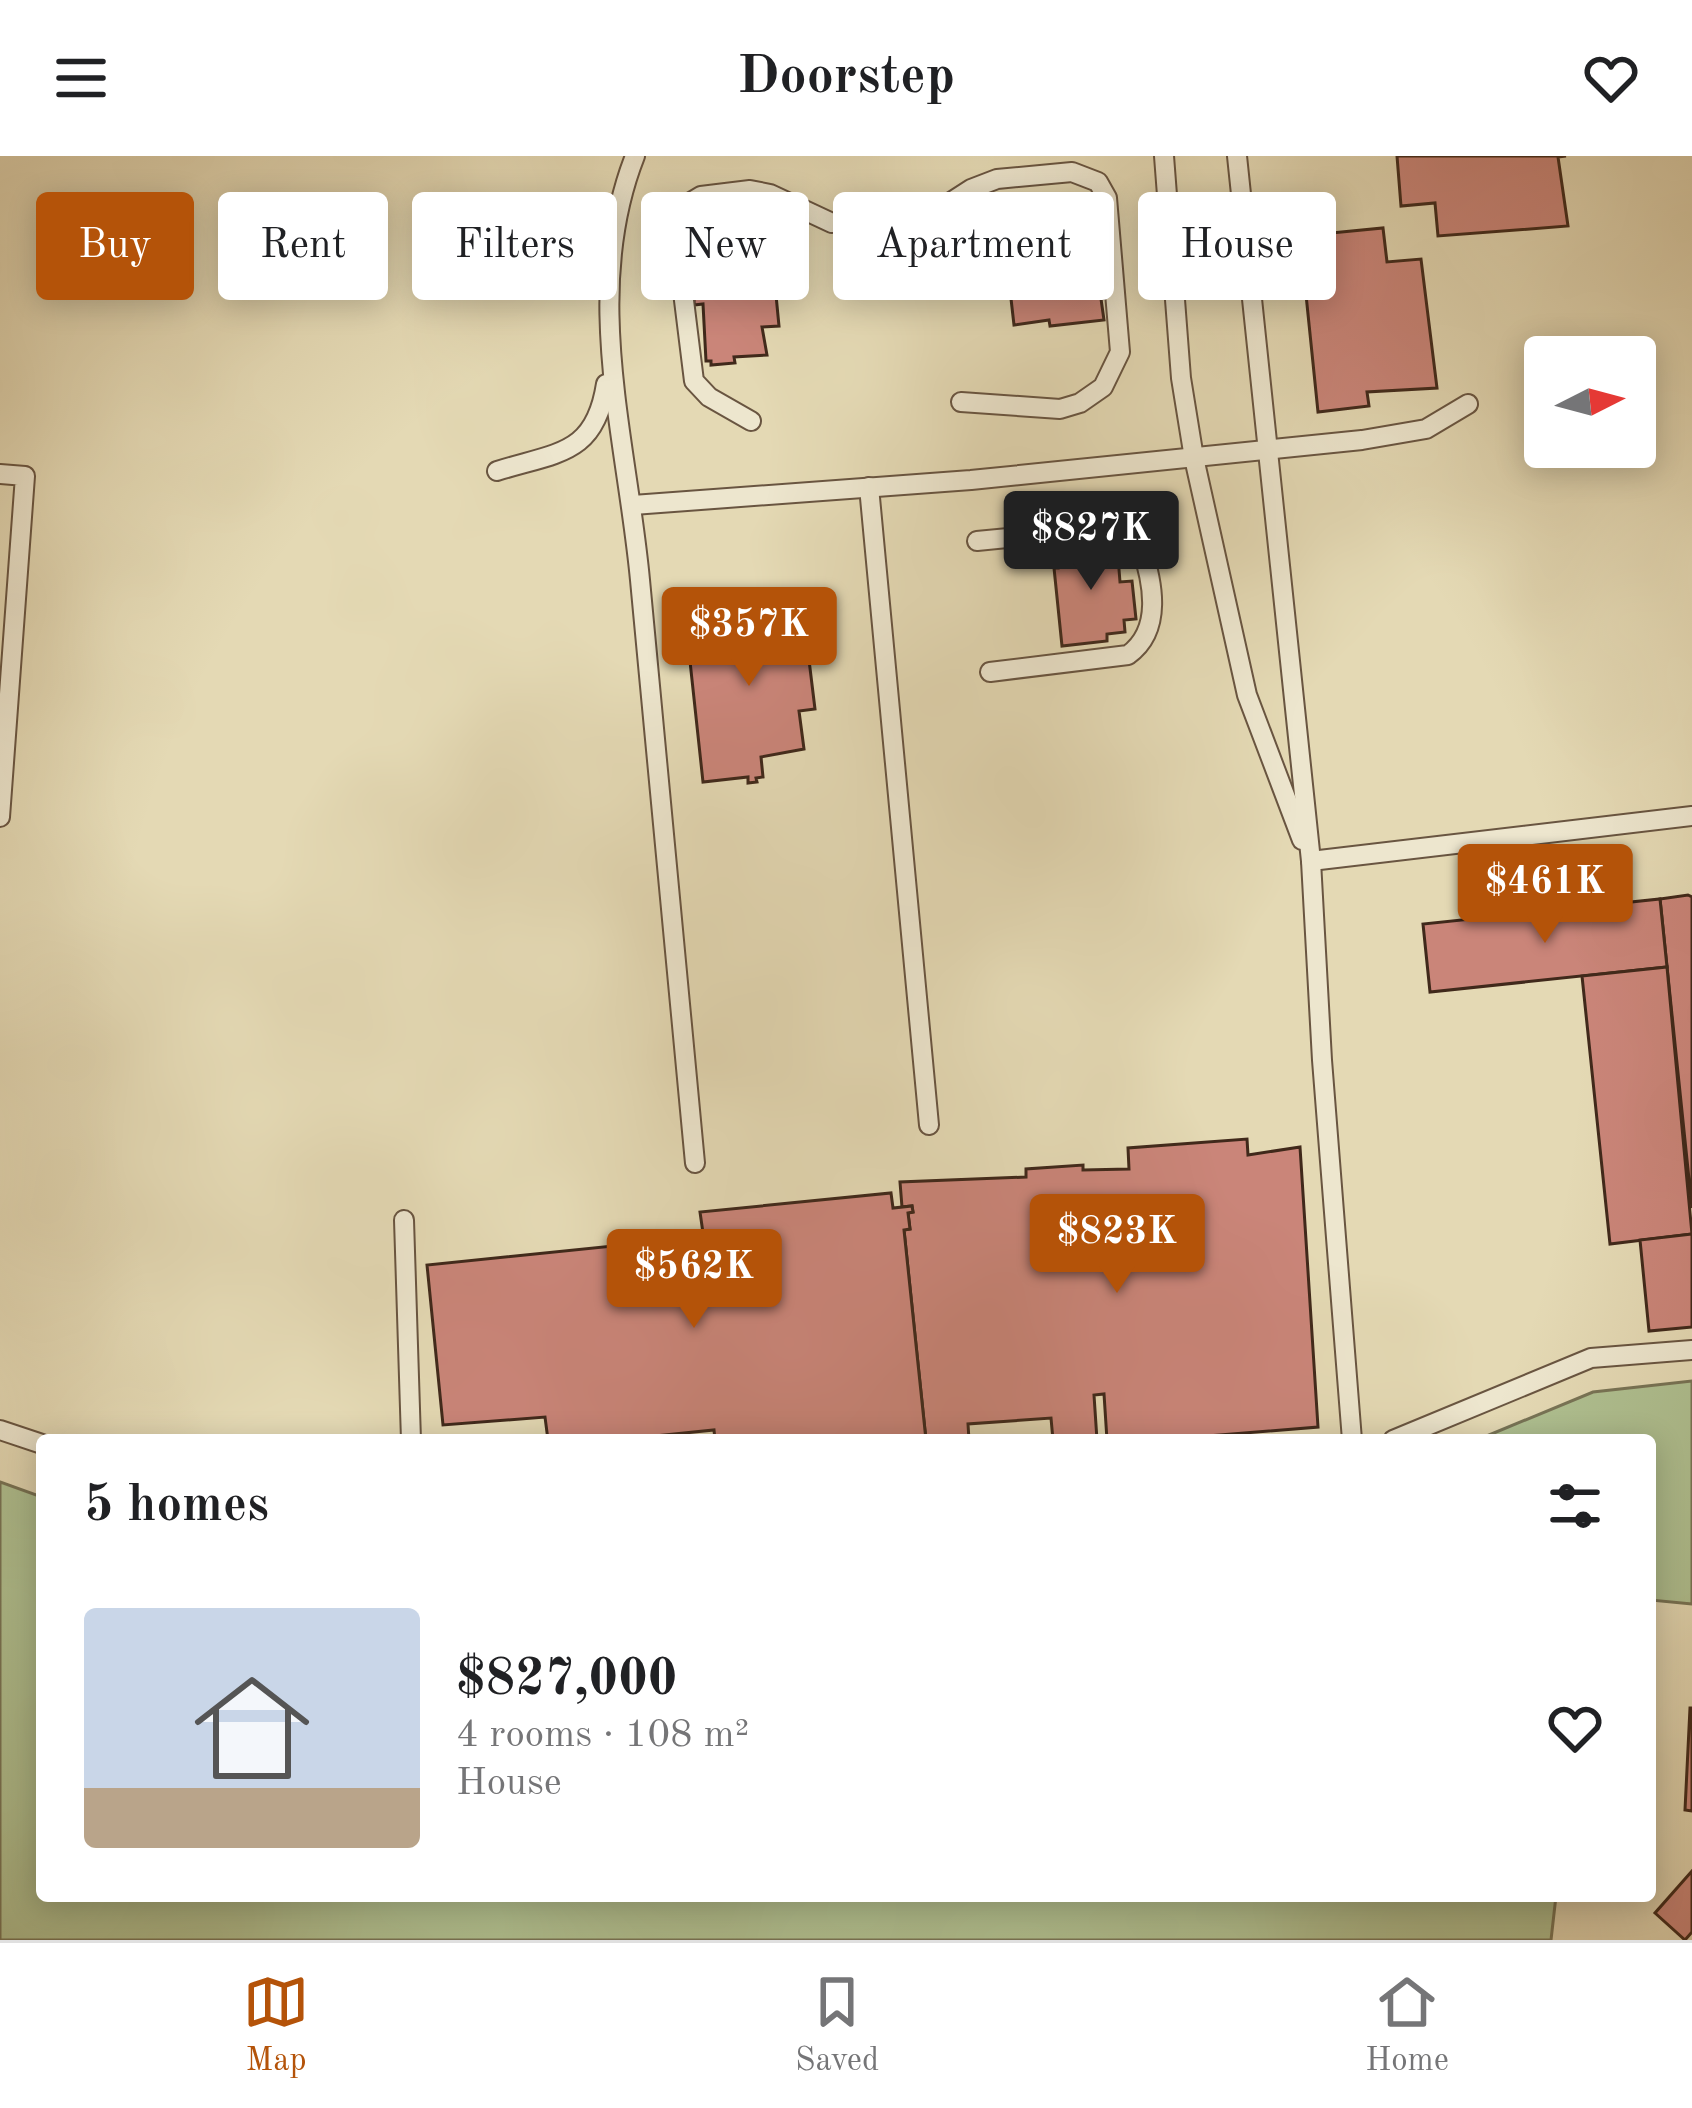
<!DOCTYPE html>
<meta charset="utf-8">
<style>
:root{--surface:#fff;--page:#f6f6f6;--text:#202124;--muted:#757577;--line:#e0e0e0;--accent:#b45309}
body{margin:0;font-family:"Old Standard TT",serif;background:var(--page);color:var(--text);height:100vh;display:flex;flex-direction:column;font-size:45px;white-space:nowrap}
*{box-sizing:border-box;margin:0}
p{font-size:39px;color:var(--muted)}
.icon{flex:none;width:66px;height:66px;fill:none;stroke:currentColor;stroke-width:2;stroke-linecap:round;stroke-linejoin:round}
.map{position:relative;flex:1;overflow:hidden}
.details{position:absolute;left:36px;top:1278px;width:1620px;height:468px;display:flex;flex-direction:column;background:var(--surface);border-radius:12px;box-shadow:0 6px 30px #0003}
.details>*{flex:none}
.banner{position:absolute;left:36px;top:36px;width:1620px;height:108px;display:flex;gap:24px}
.needle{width:78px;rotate:84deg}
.buttons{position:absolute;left:1524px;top:180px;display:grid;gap:24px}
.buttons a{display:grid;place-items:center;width:132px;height:132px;border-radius:12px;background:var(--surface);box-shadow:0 6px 30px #0003;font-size:60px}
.price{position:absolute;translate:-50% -102px;padding:0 27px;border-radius:12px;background:var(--accent);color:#fff;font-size:39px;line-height:78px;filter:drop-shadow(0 3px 6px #0008)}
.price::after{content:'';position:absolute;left:50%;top:72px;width:36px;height:27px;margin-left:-18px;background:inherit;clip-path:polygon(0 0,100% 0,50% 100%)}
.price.active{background:#222;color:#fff}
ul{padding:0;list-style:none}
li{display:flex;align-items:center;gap:36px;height:300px;padding:0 48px}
li span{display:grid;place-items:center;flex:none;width:336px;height:240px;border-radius:12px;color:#555}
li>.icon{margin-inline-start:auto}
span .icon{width:144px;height:144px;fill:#fffc;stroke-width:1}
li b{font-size:51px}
h2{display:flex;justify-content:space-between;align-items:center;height:144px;padding:0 48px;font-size:51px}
.tag{padding:0 42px;border-radius:12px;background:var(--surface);box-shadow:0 6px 30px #0003;font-size:42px;line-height:108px}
.tag.active{background:var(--accent);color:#fff}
header{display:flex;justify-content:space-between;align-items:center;height:156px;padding:0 48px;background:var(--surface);font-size:54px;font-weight:600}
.tabs{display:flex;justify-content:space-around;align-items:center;height:168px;border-top:3px solid var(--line);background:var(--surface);font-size:33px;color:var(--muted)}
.tabs a{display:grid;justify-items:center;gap:6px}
.tabs .active{color:var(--accent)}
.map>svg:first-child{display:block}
.grass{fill:#afc091;stroke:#787456;stroke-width:3}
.building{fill:#ca8579;stroke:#40291b;stroke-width:3}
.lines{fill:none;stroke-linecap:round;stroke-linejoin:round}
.service-casing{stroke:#695541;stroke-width:22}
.service{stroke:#ede6ce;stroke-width:18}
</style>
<header><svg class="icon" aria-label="menu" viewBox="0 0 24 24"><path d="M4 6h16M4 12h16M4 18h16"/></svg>Doorstep<svg class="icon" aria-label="heart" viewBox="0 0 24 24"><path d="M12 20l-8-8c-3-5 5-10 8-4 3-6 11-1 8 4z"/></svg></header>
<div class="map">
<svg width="1692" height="1784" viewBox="0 0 1692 1784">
<rect width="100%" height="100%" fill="#e4d9b4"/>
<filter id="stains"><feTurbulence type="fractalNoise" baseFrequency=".00167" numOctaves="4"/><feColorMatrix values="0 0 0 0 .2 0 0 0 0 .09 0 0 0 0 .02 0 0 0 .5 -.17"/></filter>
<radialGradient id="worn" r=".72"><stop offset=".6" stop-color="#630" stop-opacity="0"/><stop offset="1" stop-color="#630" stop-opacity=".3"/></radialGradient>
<g class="grass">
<polygon points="1692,1225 1692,1448 1650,1444 1650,1284 1477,1284 1593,1236"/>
<polygon points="0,1326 42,1341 42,1740 1556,1740 1551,1784 0,1784"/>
</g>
<g class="building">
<polygon points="1397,0 1566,0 1558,1 1568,70 1438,80 1435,47 1401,50"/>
<polygon points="1095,45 1106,142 1101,143 1104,164 1050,170 1049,164 1014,169 1001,55 1068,52 1068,48"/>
<polygon points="736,52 736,55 751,52 756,110 773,108 779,170 762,171 767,199 734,201 735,207 711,209 711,205 706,205 703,148 694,149 694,143 689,144 691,127 699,126 692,61"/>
<polygon points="1383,72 1387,106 1421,103 1437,232 1367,236 1369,250 1318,256 1300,80"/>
<polygon points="1085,383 1086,391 1117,388 1120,426 1132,425 1136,463 1124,464 1125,476 1107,478 1107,485 1062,490 1054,412 1058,412 1057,395 1063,394 1063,386"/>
<polygon points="764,443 767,475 815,470 819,503 809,504 815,553 799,555 804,593 761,601 763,621 756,622 757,626 748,627 748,621 703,626 689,496 693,496 692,481 707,479 704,449"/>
<polygon points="1688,739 1692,741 1692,1052 1660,743"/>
<polygon points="1660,743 1667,811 1430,836 1423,768"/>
<polygon points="1667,811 1692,1078 1610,1088 1582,820"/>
<polygon points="1247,983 1248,999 1300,991 1318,1271 1158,1284 1107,1284 1104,1238 1094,1239 1097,1284 1053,1284 1051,1262 968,1268 969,1284 926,1284 904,1074 910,1073 908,1057 913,1056 912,1050 902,1051 900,1026 1026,1021 1026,1013 1083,1009 1083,1014 1129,1013 1128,992"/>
<polygon points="891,1037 893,1052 912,1050 913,1056 908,1057 910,1073 904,1074 926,1284 715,1284 714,1274 616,1284 548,1284 545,1261 443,1269 427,1109 692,1082 692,1078 703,1077 700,1056"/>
<polygon points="1692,1078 1692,1171 1649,1175 1640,1084"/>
<polygon points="1690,1552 1692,1552 1692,1655 1685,1654"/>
<polygon points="1692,1715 1692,1776 1685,1784 1655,1757"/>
</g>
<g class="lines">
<defs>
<g id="service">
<path d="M635 0C581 137 627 284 640 424 659 618 676 813 695 1007"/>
<polyline points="1164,0 1181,222 1194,302 1247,539 1302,684"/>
<polyline points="1237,0 1311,705 1322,904 1352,1284"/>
<polyline points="940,53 971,33 997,23 1072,16 1098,26 1107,42 1120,196 1103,231 1080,247 1060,253 961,246"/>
<polyline points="751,265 709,241 694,225 677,88 678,64 691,46 701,40 750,34 770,38 832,67"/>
<path d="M497 315C558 296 595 299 606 228"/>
<polyline points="0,318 25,320 0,661"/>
<polyline points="869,331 929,969"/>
<polyline points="633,349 971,324 1362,284 1426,273 1468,248"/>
<path d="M977 385 1112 372 1130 379 1141 390C1153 426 1163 474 1128 499L990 516"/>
<polyline points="1311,705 1692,660"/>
<polyline points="404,1064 411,1284"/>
<polyline points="0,1274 42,1288"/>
<polyline points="1393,1284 1591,1202 1692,1194"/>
</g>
</defs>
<use href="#service" class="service-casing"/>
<use href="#service" class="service"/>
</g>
<rect width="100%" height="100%" filter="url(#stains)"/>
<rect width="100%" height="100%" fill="url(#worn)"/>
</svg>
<div class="buttons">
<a><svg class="needle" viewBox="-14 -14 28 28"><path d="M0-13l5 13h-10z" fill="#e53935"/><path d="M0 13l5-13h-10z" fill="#757577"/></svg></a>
</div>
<b class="price active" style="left:1091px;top:437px">$827K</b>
<b class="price" style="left:749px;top:533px">$357K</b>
<b class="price" style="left:1545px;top:790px">$461K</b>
<b class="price" style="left:1117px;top:1140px">$823K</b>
<b class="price" style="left:694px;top:1175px">$562K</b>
<div class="banner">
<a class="tag active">Buy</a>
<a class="tag">Rent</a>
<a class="tag">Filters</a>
<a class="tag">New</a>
<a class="tag">Apartment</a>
<a class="tag">House</a>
</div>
<section class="details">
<h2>5 homes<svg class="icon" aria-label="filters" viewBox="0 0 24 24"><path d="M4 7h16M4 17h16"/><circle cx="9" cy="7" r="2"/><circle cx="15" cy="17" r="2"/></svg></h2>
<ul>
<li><span style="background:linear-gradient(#c9d6e8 75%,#b9a48a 0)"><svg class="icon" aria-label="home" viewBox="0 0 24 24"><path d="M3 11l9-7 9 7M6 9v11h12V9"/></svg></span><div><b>$827,000</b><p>4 rooms · 108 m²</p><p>House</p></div><svg class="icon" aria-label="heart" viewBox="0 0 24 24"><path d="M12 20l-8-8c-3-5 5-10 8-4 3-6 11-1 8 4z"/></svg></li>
</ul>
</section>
</div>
<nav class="tabs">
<a class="active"><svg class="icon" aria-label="map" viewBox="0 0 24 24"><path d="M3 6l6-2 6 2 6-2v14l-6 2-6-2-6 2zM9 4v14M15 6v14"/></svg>Map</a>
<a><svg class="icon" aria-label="saved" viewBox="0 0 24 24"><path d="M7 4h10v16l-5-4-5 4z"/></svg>Saved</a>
<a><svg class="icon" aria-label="home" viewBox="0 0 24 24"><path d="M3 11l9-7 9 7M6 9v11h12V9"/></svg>Home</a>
</nav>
